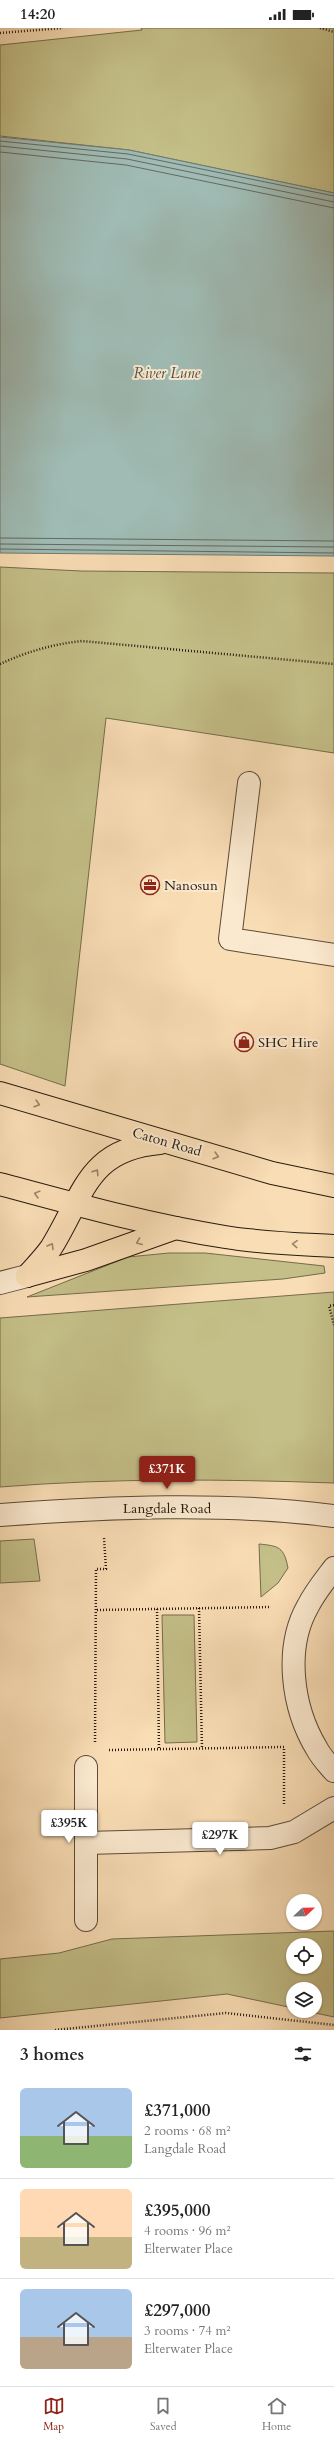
<!DOCTYPE html>
<meta charset="utf-8">
<style>
:root{--surface:#fff;--page:#f6f6f6;--text:#222;--muted:#767676;--line:#e0e0e0;--accent:#8f2418}
body{margin:0;font-family:Cardo,serif;background:var(--page);color:var(--text);height:100vh;display:flex;flex-direction:column;font-size:15px;white-space:nowrap}
*{box-sizing:border-box;margin:0}
p{font-size:13px;color:var(--muted)}
.icon{flex:none;width:22px;height:22px;fill:none;stroke:currentColor;stroke-width:2;stroke-linecap:round;stroke-linejoin:round}
.map{position:relative;height:2002px;overflow:hidden}
.side{display:flex;flex-direction:column;background:var(--surface);flex:1}
.side>*{flex:none}
.needle{width:26px;rotate:68deg}
.tools{position:absolute;left:286px;top:1866px;display:grid;gap:8px}
.tools a{display:grid;place-items:center;width:36px;height:36px;border-radius:50%;background:var(--surface);box-shadow:0 1px 3px #0004;font-size:20px}
.price{position:absolute;translate:-50% -34px;padding:0 9px;border-radius:4px;background:#fff;color:#222;font-size:13px;line-height:26px;filter:drop-shadow(0 1px 2px #0008)}
.price::after{content:'';position:absolute;left:50%;top:24px;width:12px;height:9px;margin-left:-6px;background:inherit;clip-path:polygon(0 0,100% 0,50% 100%)}
.price.current{background:var(--accent);color:#fff}
ul{padding:0;list-style:none}
li{display:flex;align-items:center;gap:12px;height:100px;padding:0 20px}
li+li{border-top:1px solid var(--line)}
li span{display:grid;place-items:center;flex:none;width:112px;height:80px;border-radius:6px;color:#555}
li>.icon{margin-inline-start:auto}
span .icon{width:48px;height:48px;fill:#fffc;stroke-width:1}
li b{font-size:17px}
h2{display:flex;justify-content:space-between;align-items:center;height:48px;padding:0 20px;font-size:17px}
.status{display:flex;justify-content:space-between;align-items:center;height:28px;padding:0 20px;background:var(--surface);direction:ltr}
.status svg{height:11px;fill:currentColor}
.dock{display:flex;justify-content:space-around;align-items:center;height:56px;border-top:1px solid var(--line);background:var(--surface);font-size:11px;color:var(--muted)}
.dock a{display:grid;justify-items:center;gap:2px}
.dock .current{color:var(--accent)}
.map>svg:first-child{display:block}
.green{fill:#c4bf88;stroke:#756c4c;fill-rule:evenodd}
.water{fill:#9fbbb4;stroke:#6f7b72}
.lines{fill:none;stroke-linecap:round;stroke-linejoin:round}
.shore{stroke:#626a62;stroke-width:1}
.minor-casing{stroke:#5b4b38;stroke-width:24}
.major-casing{stroke:#261a0f;stroke-width:24}
.path{stroke:#261a0f;stroke-width:2.5;stroke-dasharray:1 2;stroke-linecap:butt}
.minor{stroke:#fbe9cf;stroke-width:22}
.major{stroke:#f9ddb5;stroke-width:22}
.oneway{stroke:#9a856a}
.labels{text-anchor:middle;dominant-baseline:central;stroke-width:4;stroke-linejoin:round;paint-order:stroke}
.poi-label{font-size:14px;fill:#261a0f;stroke:#fbe9cf;text-anchor:start}
.street-label{font-size:14px;fill:#261a0f;stroke:#fbe9cf}
.water-label{font-size:15px;font-style:italic;fill:#505249;stroke:#fbe9cf}
</style>
<div class="status"><b>14:20</b><svg viewBox="0 0 49 12"><path d="M0 12V9h3v3zM5 12V6h3v6zM10 12V3h3v9zM15 12V0h3v12zM26 1h20v11H26zM47 4h2v5h-2z"/></svg></div>
<div class="map">
<svg width="334" height="2002" viewBox="0 0 334 2002">
<rect width="100%" height="100%" fill="#f9ddb5"/>
<filter id="stains"><feTurbulence type="fractalNoise" baseFrequency=".005" numOctaves="4"/><feColorMatrix values="0 0 0 0 .2 0 0 0 0 .09 0 0 0 0 .02 0 0 0 .5 -.17"/></filter>
<radialGradient id="worn" r=".72"><stop offset=".6" stop-color="#630" stop-opacity="0"/><stop offset="1" stop-color="#630" stop-opacity=".3"/></radialGradient>
<g class="green">
<polygon points="141,0 334,0 334,165 129,122 0,108 0,17 142,2"/>
<polygon points="0,539 81,543 334,545 334,725 106,690 65,1058 0,1036"/>
<polygon points="169,1225 205,1225 324,1238 325,1245 283,1251 27,1269 128,1229"/>
<path d="M334 1264V1455C222 1451 112 1450 0 1459V1290Z"/>
<polygon points="34,1511 40,1553 0,1555 0,1513"/>
<path d="M259 1516C279 1518 284 1519 288 1540L278 1555 261 1569Z"/>
<polygon points="162,1587 194,1587 197,1714 165,1715"/>
<path d="M334 1903V1989L306 1983H315V1961H293V1980L227 1966 0 1990V1931L59 1925 112 1911ZM293 1917H315V1939H293Z"/>
</g>
<polygon class="water" points="0,109 129,122 334,165 334,528 0,525"/>
<g class="lines">
<g class="shore">
<polyline points="0,113 128,126 334,168"/>
<polyline points="0,118 127,131 334,174"/>
<polyline points="0,124 126,137 334,180"/>
<polyline points="0,510 334,513"/>
<polyline points="0,516 334,519"/>
<polyline points="0,521 334,525"/>
</g>
<defs>
<g id="minor">
<polyline points="249,755 230,911 334,927"/>
<polyline points="0,1255 27,1248"/>
<path d="M0 1487C111 1479 223 1474 334 1488"/>
<path d="M334 1540C325 1552 315 1564 308 1578 284 1620 292 1680 317 1721 321 1729 328 1736 334 1743"/>
<polyline points="86,1739 86,1892"/>
<polyline points="86,1815 270,1810 294,1804 334,1780"/>
</g>
<g id="major">
<polyline points="0,1065 272,1145 334,1158"/>
<path d="M0 1156C74 1176 149 1197 225 1209 261 1215 298 1216 334 1218"/>
<path d="M27 1248C35 1239 44 1230 51 1220 84 1167 87 1121 160 1115"/>
<polyline points="27,1248 86,1232 176,1200"/>
</g>
</defs>
<use href="#minor" class="minor-casing"/>
<use href="#major" class="major-casing"/>
<g class="path">
<polyline points="320,0 334,4"/>
<polyline points="0,5 63,0"/>
<path d="M0 636C26 624 53 616 82 613L334 636"/>
<polyline points="334,1277 329,1278 334,1297"/>
<polyline points="199,1580 202,1721"/>
<polyline points="157,1581 159,1721"/>
<polyline points="97,1582 271,1579"/>
<polyline points="95,1714 96,1541 106,1541 104,1510"/>
<polyline points="284,1721 284,1776"/>
<polyline points="109,1722 284,1719"/>
<polyline points="55,2002 226,1985 334,1997"/>
</g>
<use href="#minor" class="minor"/>
<use href="#major" class="major"/>
</g>
<defs><path id="oneway-chevron" d="M-2-3.5L2.5 0L-2 3.5" fill="none" stroke-width="1.6" stroke-linecap="round" stroke-linejoin="round"/></defs>
<g class="oneway">
<use href="#oneway-chevron" transform="translate(37 1076) rotate(16)"/>
<use href="#oneway-chevron" transform="translate(216 1128) rotate(16)"/>
<use href="#oneway-chevron" transform="translate(96 1144) rotate(-57)"/>
<use href="#oneway-chevron" transform="translate(37 1166) rotate(-165)"/>
<use href="#oneway-chevron" transform="translate(139 1214) rotate(159)"/>
<use href="#oneway-chevron" transform="translate(295 1216) rotate(-177)"/>
<use href="#oneway-chevron" transform="translate(51 1218) rotate(-59)"/>
</g>
<defs>
<symbol id="office-ring" viewBox="-11 -11 22 22"><circle r="9.5" fill="#fbe9cf" stroke="#8f2418" stroke-width="1.5"/><path d="M-6-3h4V-5.5h4V-3h4V5H-6ZM-1-4.5V-3h2v-1.5ZM-6 0V1H6V0Z" fill="#8f2418"/></symbol>
<symbol id="shop-ring" viewBox="-11 -11 22 22"><circle r="9.5" fill="#fbe9cf" stroke="#8f2418" stroke-width="1.5"/><path d="M-5-2.5h2.3a2.7 3.5 0 0 1 5.4 0H5L5.5 6h-11ZM-1.5-2.5h3a1.5 2.3 0 0 0-3 0Z" fill="#8f2418"/></symbol>
</defs>
<g fill-rule="evenodd">
<use href="#office-ring" x="139" y="846" width="22" height="22"/>
<use href="#shop-ring" x="233" y="1003" width="22" height="22"/>
</g>
<g class="labels">
<g class="poi-label">
<text x="164" y="857">Nanosun</text>
<text x="258" y="1014">SHC Hire</text>
</g>
<g class="street-label">
<text transform="translate(167 1114) rotate(16)">Caton Road</text>
<text x="167" y="1480">Langdale Road</text>
</g>
<g class="water-label">
<text x="167" y="345">River Lune</text>
</g>
</g>
<rect width="100%" height="100%" filter="url(#stains)"/>
<rect width="100%" height="100%" fill="url(#worn)"/>
</svg>
<div class="tools">
<a><svg class="needle" viewBox="-14 -14 28 28"><path d="M0-13l5 13h-10z" fill="#e53935"/><path d="M0 13l5-13h-10z" fill="#767676"/></svg></a>
<a><svg class="icon" aria-label="locate" viewBox="0 0 24 24"><circle cx="12" cy="12" r="6"/><path d="M12 2v4M12 18v4M2 12h4M18 12h4"/></svg></a>
<a><svg class="icon" aria-label="layers" viewBox="0 0 24 24"><path d="M12 4l9 5-9 5-9-5zM3 14l9 5 9-5"/></svg></a>
</div>
<b class="price current" style="left:167px;top:1462px">£371K</b>
<b class="price" style="left:69px;top:1816px">£395K</b>
<b class="price" style="left:220px;top:1828px">£297K</b>
</div>
<section class="side">
<h2>3 homes<svg class="icon" aria-label="filters" viewBox="0 0 24 24"><path d="M4 7h16M4 17h16"/><circle cx="9" cy="7" r="2"/><circle cx="15" cy="17" r="2"/></svg></h2>
<ul>
<li><span style="background:linear-gradient(#a9c7e8 60%,#8fb573 0)"><svg class="icon" aria-label="home" viewBox="0 0 24 24"><path d="M3 11l9-7 9 7M6 9v11h12V9"/></svg></span><div><b>£371,000</b><p>2 rooms · 68 m²</p><p>Langdale Road</p></div></li>
<li><span style="background:linear-gradient(#ffd9b3 60%,#c2b280 0)"><svg class="icon" aria-label="home" viewBox="0 0 24 24"><path d="M3 11l9-7 9 7M6 9v11h12V9"/></svg></span><div><b>£395,000</b><p>4 rooms · 96 m²</p><p>Elterwater Place</p></div></li>
<li><span style="background:linear-gradient(#a9c7e8 60%,#b9a48a 0)"><svg class="icon" aria-label="home" viewBox="0 0 24 24"><path d="M3 11l9-7 9 7M6 9v11h12V9"/></svg></span><div><b>£297,000</b><p>3 rooms · 74 m²</p><p>Elterwater Place</p></div></li>
</ul>
</section>
<nav class="dock">
<a class="current"><svg class="icon" aria-label="map" viewBox="0 0 24 24"><path d="M3 6l6-2 6 2 6-2v14l-6 2-6-2-6 2zM9 4v14M15 6v14"/></svg>Map</a>
<a><svg class="icon" aria-label="saved" viewBox="0 0 24 24"><path d="M7 4h10v16l-5-4-5 4z"/></svg>Saved</a>
<a><svg class="icon" aria-label="home" viewBox="0 0 24 24"><path d="M3 11l9-7 9 7M6 9v11h12V9"/></svg>Home</a>
</nav>
